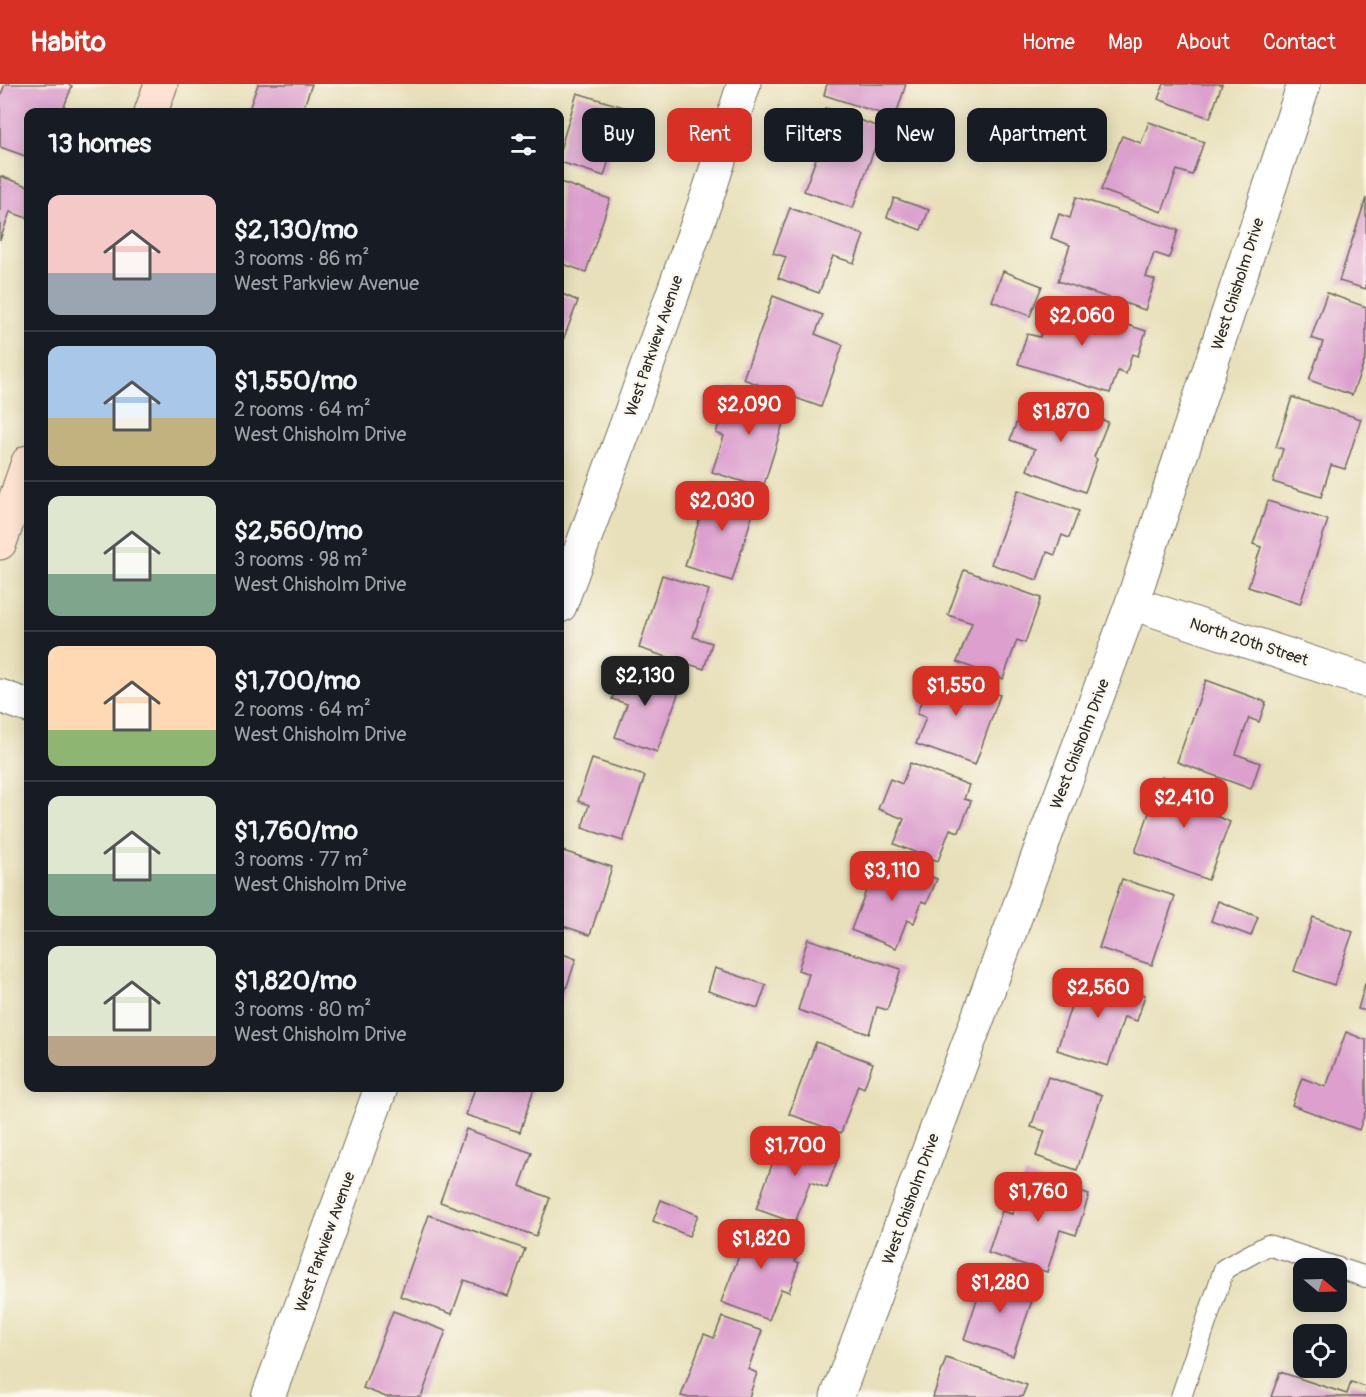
<!DOCTYPE html>
<meta charset="utf-8">
<style>
:root{--surface:#171b24;--page:#20242c;--text:#f1f3f6;--muted:#9ea1a6;--line:#363941;--accent:#d93025}
body{margin:0;font-family:Pangolin,sans-serif;background:var(--page);color:var(--text);height:100vh;display:flex;flex-direction:column;font-size:22px;white-space:nowrap}
*{box-sizing:border-box;margin:0}
p{font-size:20px;color:var(--muted)}
.icon{flex:none;width:33px;height:33px;fill:none;stroke:currentColor;stroke-width:2;stroke-linecap:round;stroke-linejoin:round}
.map{position:relative;flex:1;overflow:hidden}
.panel{position:absolute;left:24px;top:24px;width:540px;height:984px;display:flex;flex-direction:column;background:var(--surface);border-radius:12px;box-shadow:0 3px 15px #0003}
.panel>*{flex:none}
.guide{position:absolute;left:582px;top:24px;width:570px;height:54px;display:flex;gap:12px}
.needle{width:39px;rotate:109deg}
.fabs{position:absolute;left:1293px;top:1174px;display:grid;gap:12px}
.fabs a{display:grid;place-items:center;width:54px;height:54px;border-radius:12px;background:var(--surface);box-shadow:0 3px 15px #0003;font-size:30px}
.price{position:absolute;translate:-50% -51px;padding:0 14px;border-radius:12px;background:var(--accent);color:#fff;font-size:20px;line-height:39px;filter:drop-shadow(0 2px 3px #0008)}
.price::after{content:'';position:absolute;left:50%;top:36px;width:18px;height:14px;margin-left:-9px;background:inherit;clip-path:polygon(0 0,100% 0,50% 100%)}
.price.selected{background:#222;color:#fff}
ul{padding:0;list-style:none}
li{display:flex;align-items:center;gap:18px;height:150px;padding:0 24px}
li+li{border-top:2px solid var(--line)}
li span{display:grid;place-items:center;flex:none;width:168px;height:120px;border-radius:12px;color:#555}
li>.icon{margin-inline-start:auto}
span .icon{width:72px;height:72px;fill:#fffc;stroke-width:1}
li b{font-size:26px}
h2{display:flex;justify-content:space-between;align-items:center;height:72px;padding:0 24px;font-size:26px}
.chip{padding:0 21px;border-radius:12px;background:var(--surface);box-shadow:0 3px 15px #0003;font-size:21px;line-height:54px}
.chip.selected{background:var(--accent);color:#fff}
header{display:flex;align-items:center;gap:36px;box-sizing:border-box;height:84px;padding:0 30px;background:var(--accent);color:#fff}
header strong{font-size:28px}
nav{display:flex;gap:33px;margin-inline-start:auto;font-size:21px}
.map>svg:first-child{display:block}
.building{fill:#dc9fce}
.lines{fill:none;stroke-linecap:round;stroke-linejoin:round}
.lane-casing{stroke:#6d6a5d;stroke-width:22}
.street-casing{stroke:#6d6a5d;stroke-width:35}
.secondary-casing{stroke:#6d6a5d;stroke-width:35}
.lane{stroke:#fff;stroke-width:20}
.street{stroke:#fff;stroke-width:33}
.secondary{stroke:#fee3d2;stroke-width:33}
.labels{text-anchor:middle;dominant-baseline:central;stroke-width:4.5;stroke-linejoin:round;paint-order:stroke}
.street-label{font-size:16px;fill:#2b2b2b;stroke:#fbf7ec}
</style>
<header>
<strong>Habito</strong>
<nav><a>Home</a><a>Map</a><a>About</a><a>Contact</a></nav>
</header>
<div class="map">
<svg width="1366" height="1313" viewBox="0 0 1366 1313">
<rect width="100%" height="100%" fill="#fbf7ec"/>
<filter id="ink" filterUnits="userSpaceOnUse"><feTurbulence type="fractalNoise" baseFrequency=".0167" numOctaves="2"/><feDisplacementMap in="SourceGraphic" scale="12" xChannelSelector="R" yChannelSelector="G"/><feConvolveMatrix kernelMatrix="1 2 1 2 8 2 1 2 1" color-interpolation-filters="sRGB"/></filter>
<filter id="wash" filterUnits="userSpaceOnUse"><feTurbulence type="fractalNoise" baseFrequency=".008" numOctaves="4" result="noise"/><feDisplacementMap in="SourceGraphic" scale="24" xChannelSelector="R" yChannelSelector="G"/><feGaussianBlur stdDeviation="1.35" result="paint"/><feColorMatrix in="noise" values="0 0 0 0 0 0 0 0 0 0 0 0 0 0 0 0 0 1.4 0 .05"/><feComposite in="paint" operator="in"/></filter>
<g filter="url(#wash)">
<rect width="100%" height="100%" fill="#e8e0ba"/>
<g id="blocks">
<g class="building">
<polygon points="5,0 67,0 72,2 62,28 54,27 53,28 28,28 28,73 0,63 0,13"/>
<polygon points="258,0 312,0 302,28 248,28"/>
<polygon points="827,0 906,0 895,34 824,11"/>
<polygon points="1164,0 1222,0 1210,34 1158,15"/>
<polygon points="577,9 640,28 632,54 628,52 622,69 612,66 604,92 560,78 560,66"/>
<polygon points="825,24 882,44 853,124 804,107 817,72 809,69"/>
<polygon points="1149,38 1204,58 1192,91 1177,86 1162,128 1101,106 1122,52 1141,59"/>
<polygon points="0,92 28,102 28,130 27,134 10,128 0,156"/>
<polygon points="560,98 610,115 586,188 560,179"/>
<polygon points="1076,113 1178,146 1169,174 1154,169 1146,193 1155,196 1145,226 1058,197 1070,161 1051,154 1059,130 1070,134"/>
<polygon points="894,114 929,126 921,146 887,133"/>
<polygon points="1366,114 1366,205 1339,197"/>
<polygon points="790,124 864,151 854,179 833,172 819,209 778,194 786,173 773,169"/>
<polygon points="1003,187 1042,202 1030,232 992,217"/>
<polygon points="560,209 578,217 563,256 560,254"/>
<polygon points="1327,209 1366,223 1366,273 1352,311 1309,296 1323,258 1311,254"/>
<polygon points="773,212 823,231 815,250 843,261 821,323 743,295"/>
<polygon points="1052,216 1146,247 1138,272 1132,270 1126,290 1118,287 1110,309 1018,280 1027,250 1040,253"/>
<polygon points="731,302 789,320 763,404 712,388 724,352 716,349"/>
<polygon points="1292,313 1361,335 1345,385 1331,381 1321,413 1273,398 1283,365 1276,363"/>
<polygon points="1043,314 1108,338 1094,373 1097,375 1085,408 1027,386 1035,365 1010,356 1020,329 1035,334"/>
<polygon points="711,398 758,413 732,497 685,482"/>
<polygon points="1018,406 1079,427 1069,454 1062,451 1055,471 1047,468 1037,496 991,480"/>
<polygon points="1268,417 1328,436 1300,520 1248,503 1261,463 1253,460"/>
<polygon points="964,486 1041,514 1025,559 1017,556 1003,595 957,578 972,539 948,531"/>
<polygon points="662,491 709,506 693,553 712,559 704,585 639,564"/>
<polygon points="624,581 681,602 657,668 615,653 627,620 612,615"/>
<polygon points="932,586 1000,611 975,681 916,660 926,633 917,630"/>
<polygon points="1206,596 1266,618 1259,638 1249,634 1236,670 1260,679 1251,705 1177,678"/>
<polygon points="592,675 645,692 623,757 582,744 589,721 578,717"/>
<polygon points="910,679 969,701 964,715 971,717 959,748 950,745 938,777 894,760 904,735 878,725 890,695 902,700"/>
<polygon points="1162,693 1222,715 1216,732 1230,738 1208,796 1135,768"/>
<polygon points="560,766 612,783 590,851 560,841 560,812 562,805 560,804"/>
<polygon points="879,773 937,795 927,819 922,817 914,839 907,836 896,864 851,846"/>
<polygon points="1122,795 1175,812 1152,881 1099,864"/>
<polygon points="1218,817 1258,833 1251,852 1211,837"/>
<polygon points="1313,833 1353,848 1334,901 1294,887"/>
<polygon points="808,855 901,885 887,926 877,923 869,950 798,926 809,890 798,886"/>
<polygon points="560,869 576,875 560,923"/>
<polygon points="715,884 766,901 758,924 708,907"/>
<polygon points="1081,890 1145,911 1137,937 1124,933 1108,982 1057,966"/>
<polygon points="1365,900 1366,900 1366,927 1358,925"/>
<polygon points="1346,948 1366,956 1366,1026 1359,1046 1292,1021 1302,994 1326,1003"/>
<polygon points="816,958 873,979 864,1004 858,1001 841,1049 789,1030"/>
<polygon points="1048,993 1102,1011 1077,1086 1036,1072 1045,1047 1031,1043"/>
<polygon points="475,1004 534,1004 520,1048 466,1031"/>
<polygon points="466,1045 532,1069 520,1102 550,1114 536,1152 440,1118"/>
<polygon points="783,1050 839,1071 827,1104 810,1098 795,1139 756,1125"/>
<polygon points="1025,1090 1089,1111 1076,1151 1060,1146 1047,1188 988,1169 1002,1127 1012,1130"/>
<polygon points="661,1116 698,1131 689,1152 653,1137"/>
<polygon points="429,1131 525,1165 508,1212 464,1196 452,1230 400,1212"/>
<polygon points="740,1136 802,1159 795,1177 799,1179 789,1208 781,1205 769,1236 721,1218 742,1164 732,1160"/>
<polygon points="986,1188 1036,1205 1013,1272 964,1255"/>
<polygon points="393,1227 446,1247 421,1313 386,1313 363,1304"/>
<polygon points="722,1233 762,1247 748,1285 757,1289 749,1313 685,1313 681,1312 704,1250 714,1254"/>
<polygon points="946,1274 1027,1301 1022,1313 933,1313"/>
<polygon points="1280,1288 1347,1310 1351,1298 1366,1303 1366,1313 1271,1313"/>
</g>
</g>
</g>
<g filter="url(#ink)">
<use href="#blocks" fill-opacity="0" stroke="#6d6a5d" stroke-width="1.5"/>
<g class="lines">
<defs>
<polyline id="lane" points="1181,1313 1224,1185 1268,1161 1366,1193"/>
<g id="street">
<polyline points="1132,519 1366,597"/>
<polyline points="560,522 627,339 708,110 744,0"/>
<polyline points="0,612 28,622"/>
<polyline points="268,1313 381,1004"/>
<polyline points="837,1313 1132,519 1304,0"/>
</g>
<g id="secondary">
<polyline points="151,28 161,0"/>
<polyline points="0,459 28,378"/>
</g>
</defs>
<use href="#lane" class="lane-casing"/>
<use href="#street" class="street-casing"/>
<use href="#secondary" class="secondary-casing"/>
<use href="#lane" class="lane"/>
<use href="#street" class="street"/>
<use href="#secondary" class="secondary"/>
</g>
</g>
<g class="labels">
<g class="street-label">
<text transform="translate(1238 200) rotate(-72)">West Chisholm Drive</text>
<text transform="translate(654 262) rotate(-71)">West Parkview Avenue</text>
<text transform="translate(1249 558) rotate(18)">North 20th Street</text>
<text transform="translate(1080 660) rotate(-69)">West Chisholm Drive</text>
<text transform="translate(911 1115) rotate(-70)">West Chisholm Drive</text>
<text transform="translate(325 1158) rotate(-70)">West Parkview Avenue</text>
</g>
</g>
</svg>
<div class="fabs">
<a><svg class="needle" viewBox="-14 -14 28 28"><path d="M0-13l5 13h-10z" fill="#e53935"/><path d="M0 13l5-13h-10z" fill="#9ea1a6"/></svg></a>
<a><svg class="icon" aria-label="locate" viewBox="0 0 24 24"><circle cx="12" cy="12" r="6"/><path d="M12 2v4M12 18v4M2 12h4M18 12h4"/></svg></a>
</div>
<b class="price" style="left:1082px;top:263px">$2,060</b>
<b class="price" style="left:749px;top:352px">$2,090</b>
<b class="price" style="left:1061px;top:359px">$1,870</b>
<b class="price" style="left:722px;top:448px">$2,030</b>
<b class="price selected" style="left:645px;top:623px">$2,130</b>
<b class="price" style="left:956px;top:633px">$1,550</b>
<b class="price" style="left:1184px;top:745px">$2,410</b>
<b class="price" style="left:892px;top:818px">$3,110</b>
<b class="price" style="left:1098px;top:935px">$2,560</b>
<b class="price" style="left:795px;top:1093px">$1,700</b>
<b class="price" style="left:1038px;top:1139px">$1,760</b>
<b class="price" style="left:761px;top:1186px">$1,820</b>
<b class="price" style="left:1000px;top:1230px">$1,280</b>
<div class="guide">
<a class="chip">Buy</a>
<a class="chip selected">Rent</a>
<a class="chip">Filters</a>
<a class="chip">New</a>
<a class="chip">Apartment</a>
</div>
<section class="panel">
<h2>13 homes<svg class="icon" aria-label="filters" viewBox="0 0 24 24"><path d="M4 7h16M4 17h16"/><circle cx="9" cy="7" r="2"/><circle cx="15" cy="17" r="2"/></svg></h2>
<ul>
<li><span style="background:linear-gradient(#f6c9c9 65%,#9aa5b1 0)"><svg class="icon" aria-label="home" viewBox="0 0 24 24"><path d="M3 11l9-7 9 7M6 9v11h12V9"/></svg></span><div><b>$2,130/mo</b><p>3 rooms · 86 m²</p><p>West Parkview Avenue</p></div></li>
<li><span style="background:linear-gradient(#a9c7e8 60%,#c2b280 0)"><svg class="icon" aria-label="home" viewBox="0 0 24 24"><path d="M3 11l9-7 9 7M6 9v11h12V9"/></svg></span><div><b>$1,550/mo</b><p>2 rooms · 64 m²</p><p>West Chisholm Drive</p></div></li>
<li><span style="background:linear-gradient(#dfe7d0 65%,#7fa58c 0)"><svg class="icon" aria-label="home" viewBox="0 0 24 24"><path d="M3 11l9-7 9 7M6 9v11h12V9"/></svg></span><div><b>$2,560/mo</b><p>3 rooms · 98 m²</p><p>West Chisholm Drive</p></div></li>
<li><span style="background:linear-gradient(#ffd9b3 70%,#8fb573 0)"><svg class="icon" aria-label="home" viewBox="0 0 24 24"><path d="M3 11l9-7 9 7M6 9v11h12V9"/></svg></span><div><b>$1,700/mo</b><p>2 rooms · 64 m²</p><p>West Chisholm Drive</p></div></li>
<li><span style="background:linear-gradient(#dfe7d0 65%,#7fa58c 0)"><svg class="icon" aria-label="home" viewBox="0 0 24 24"><path d="M3 11l9-7 9 7M6 9v11h12V9"/></svg></span><div><b>$1,760/mo</b><p>3 rooms · 77 m²</p><p>West Chisholm Drive</p></div></li>
<li><span style="background:linear-gradient(#dfe7d0 75%,#b9a48a 0)"><svg class="icon" aria-label="home" viewBox="0 0 24 24"><path d="M3 11l9-7 9 7M6 9v11h12V9"/></svg></span><div><b>$1,820/mo</b><p>3 rooms · 80 m²</p><p>West Chisholm Drive</p></div></li>
</ul>
</section>
</div>
